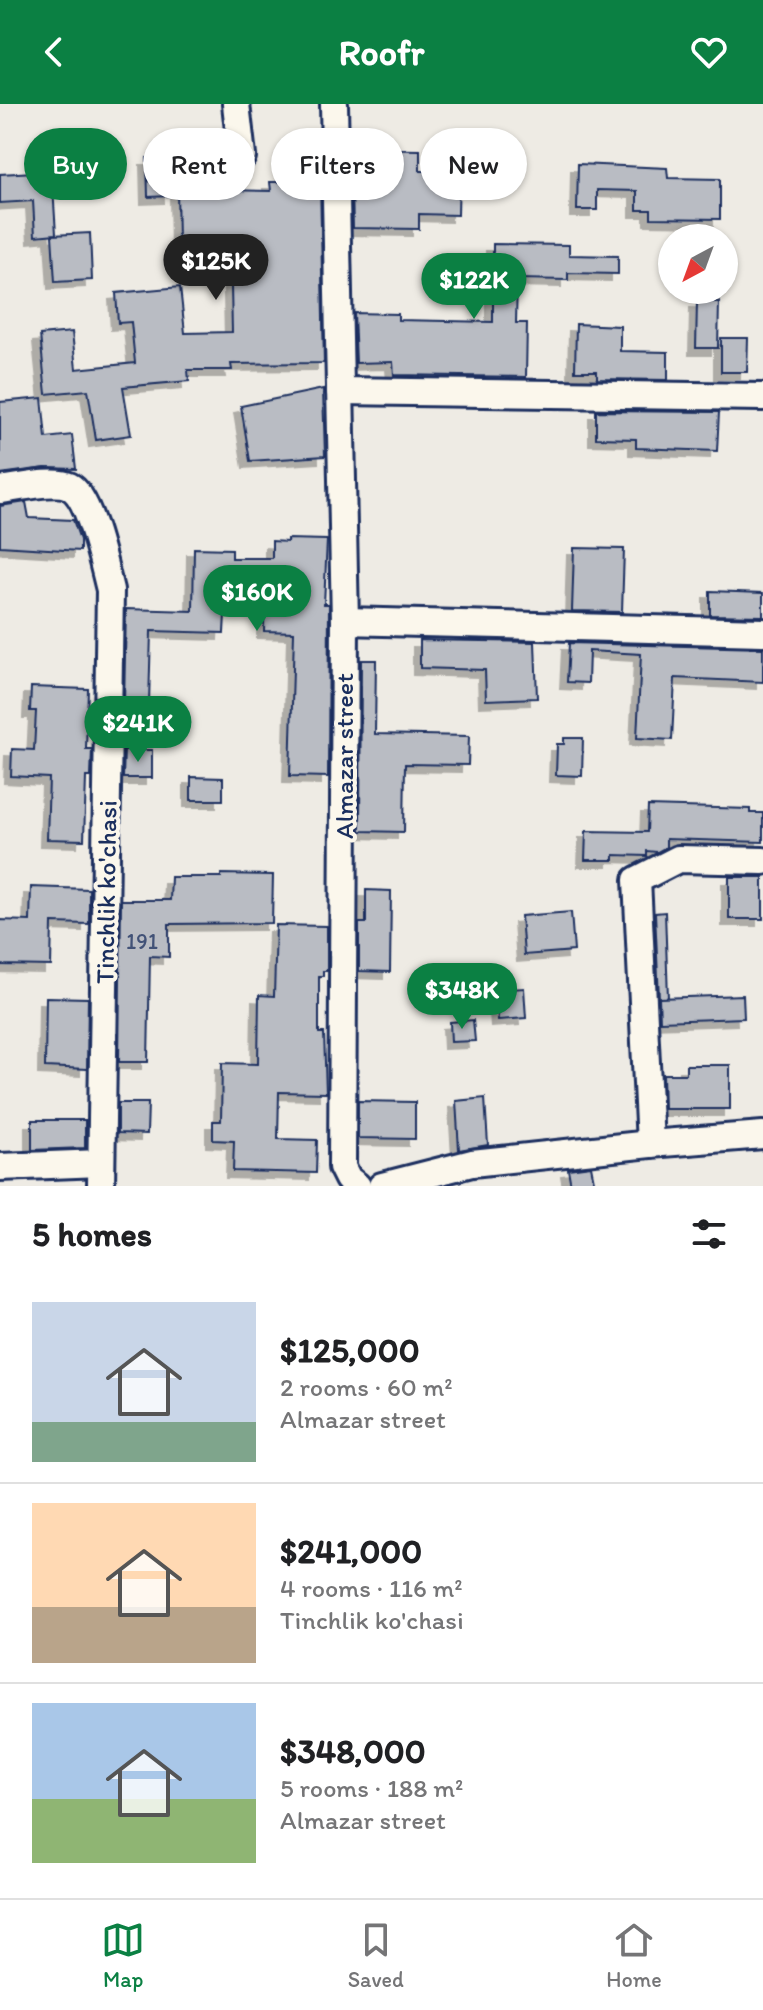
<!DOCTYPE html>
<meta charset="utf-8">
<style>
:root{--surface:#fff;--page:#f2f2f2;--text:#202124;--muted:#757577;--line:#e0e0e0;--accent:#0b8043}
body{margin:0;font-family:Itim,sans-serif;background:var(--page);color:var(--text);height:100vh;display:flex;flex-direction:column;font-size:30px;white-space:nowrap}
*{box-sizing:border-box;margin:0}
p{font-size:26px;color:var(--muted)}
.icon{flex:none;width:44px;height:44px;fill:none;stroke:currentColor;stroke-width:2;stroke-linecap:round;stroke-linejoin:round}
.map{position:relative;height:1082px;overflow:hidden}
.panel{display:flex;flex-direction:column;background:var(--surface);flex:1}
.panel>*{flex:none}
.hud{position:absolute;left:24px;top:24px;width:716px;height:72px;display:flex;gap:16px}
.needle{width:52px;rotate:221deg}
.fabs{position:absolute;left:658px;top:120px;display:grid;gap:16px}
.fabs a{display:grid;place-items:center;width:80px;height:80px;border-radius:50%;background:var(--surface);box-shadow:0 2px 6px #0004;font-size:40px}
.price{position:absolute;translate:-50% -68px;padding:0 18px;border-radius:28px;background:var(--accent);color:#fff;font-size:26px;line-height:52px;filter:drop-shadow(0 2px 4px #0008)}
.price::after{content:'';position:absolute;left:50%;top:48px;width:24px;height:18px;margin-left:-12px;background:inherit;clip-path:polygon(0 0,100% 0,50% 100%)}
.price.current{background:#222;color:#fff}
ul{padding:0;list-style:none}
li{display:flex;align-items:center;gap:24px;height:200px;padding:0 32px}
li+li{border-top:2px solid var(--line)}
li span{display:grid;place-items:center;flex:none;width:224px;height:160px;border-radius:0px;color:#555}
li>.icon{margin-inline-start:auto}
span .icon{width:96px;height:96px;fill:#fffc;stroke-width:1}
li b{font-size:34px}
h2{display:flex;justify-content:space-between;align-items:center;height:96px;padding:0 32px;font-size:34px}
.chip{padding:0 28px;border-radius:36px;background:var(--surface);box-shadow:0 2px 6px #0004;font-size:28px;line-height:72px}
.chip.current{background:var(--accent);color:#fff}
header{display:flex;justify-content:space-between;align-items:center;height:104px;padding:0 32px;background:var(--accent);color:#fff;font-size:36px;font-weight:700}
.tabs{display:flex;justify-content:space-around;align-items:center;height:112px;border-top:2px solid var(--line);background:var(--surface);font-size:22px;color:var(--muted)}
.tabs a{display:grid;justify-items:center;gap:4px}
.tabs .current{color:var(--accent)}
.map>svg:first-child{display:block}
.building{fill:#b9bcc3;stroke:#1b2f5e;stroke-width:2;filter:url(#shadow)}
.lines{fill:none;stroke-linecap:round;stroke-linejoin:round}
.minor-casing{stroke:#1b2f5e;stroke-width:32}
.minor{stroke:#fbf7ec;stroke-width:26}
.labels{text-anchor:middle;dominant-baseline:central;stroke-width:8;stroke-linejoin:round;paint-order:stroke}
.number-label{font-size:22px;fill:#425277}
.street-label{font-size:26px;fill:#1b2f5e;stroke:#fbf7ec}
</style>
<header><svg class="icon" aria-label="back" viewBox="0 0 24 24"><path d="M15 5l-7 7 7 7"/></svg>Roofr<svg class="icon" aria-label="heart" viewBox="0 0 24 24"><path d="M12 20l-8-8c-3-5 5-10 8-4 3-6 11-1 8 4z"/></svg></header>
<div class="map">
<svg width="763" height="1082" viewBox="0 0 763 1082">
<defs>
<filter id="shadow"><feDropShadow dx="-7" dy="7" stdDeviation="0" flood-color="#0004"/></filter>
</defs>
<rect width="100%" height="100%" fill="#eeebe4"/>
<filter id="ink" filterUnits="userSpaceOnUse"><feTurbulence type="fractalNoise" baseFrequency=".0125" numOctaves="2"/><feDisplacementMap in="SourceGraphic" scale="16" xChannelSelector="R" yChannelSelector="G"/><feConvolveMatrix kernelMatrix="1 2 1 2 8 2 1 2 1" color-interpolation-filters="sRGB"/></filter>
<g filter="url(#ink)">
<g class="building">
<polygon points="351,45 420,46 420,67 459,67 458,111 419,110 419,125 353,124"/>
<polygon points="147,54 170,54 171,92 148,93"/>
<polygon points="578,60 667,64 668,74 720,75 720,115 651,114 651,106 637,106 637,87 597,86 597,106 577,106"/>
<polygon points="52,67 56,130 35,132 33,97 0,99 0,70"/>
<polygon points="270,78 320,78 324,259 231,260 232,266 188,266 189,277 123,283 131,331 96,336 88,286 46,290 40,231 72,228 76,265 135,259 131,218 118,219 116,189 180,183 185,229 232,228 230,137 178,138 177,85 271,87"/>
<polygon points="90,129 92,176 55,178 52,131"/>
<polygon points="493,140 569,141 569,151 618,152 618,170 568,169 568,176 517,175 516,219 527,219 526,273 394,271 393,258 356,259 354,209 398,210 398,216 493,218"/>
<polygon points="697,197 719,198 718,244 696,244"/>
<polygon points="576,220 620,222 620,247 668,248 668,276 597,275 597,267 575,267"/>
<polygon points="721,234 748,234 747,268 721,268"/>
<polygon points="323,285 325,352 250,357 241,302"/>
<polygon points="42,294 46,334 72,331 76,365 45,364 0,370 0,298"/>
<polygon points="596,307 719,308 717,347 636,344 636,335 596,334"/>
<polygon points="26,398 29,414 73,416 80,436 80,447 0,442 0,402"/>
<polygon points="287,435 327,436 324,500 329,500 328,673 290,672 294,528 264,527 265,475 227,474 224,529 151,527 149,600 124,600 126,505 193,507 194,444 232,445 232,454 272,454 272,437 287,438"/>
<polygon points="574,444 624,445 622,508 572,507"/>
<polygon points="710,487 763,489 763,512 710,511"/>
<polygon points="420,536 535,538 537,594 486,596 485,566 420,564"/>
<polygon points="569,539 763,544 763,578 675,574 672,636 637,634 641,550 589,547 588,579 567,578"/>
<polygon points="361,556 376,556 375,630 469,632 468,661 405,660 404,728 360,727"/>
<polygon points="31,583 88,585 86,645 92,645 91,673 86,673 84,736 47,735 49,674 11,672 12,645 34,646 36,607 30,607"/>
<polygon points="564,634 583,634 582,672 556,671 557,640 564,640"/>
<polygon points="124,646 152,646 152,674 123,674"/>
<polygon points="191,673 223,674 223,696 191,696"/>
<polygon points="648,702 750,705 750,709 763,709 763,738 666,735 666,743 657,748 647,747 647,752 614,751 614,756 585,756 586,727 647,728"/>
<polygon points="221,770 273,771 272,819 169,820 169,853 150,852 148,958 119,958 121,796 170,796 171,773 221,773"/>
<rect x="729" y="773" width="34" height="42"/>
<polygon points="31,783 89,785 89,820 52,819 51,862 0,861 0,816 30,817"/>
<polygon points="366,786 391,787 390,868 359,867 359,819 366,819"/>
<polygon points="571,808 574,847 524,851 521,812"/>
<polygon points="665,808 668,894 659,894 655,809"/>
<polygon points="276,821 327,822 327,867 323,867 323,872 319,872 319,929 324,929 326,989 279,988 278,1035 317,1036 316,1069 233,1067 234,1037 213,1036 213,1017 221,1017 222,959 258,960 259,891 274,892"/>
<polygon points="524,884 526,914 498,916 496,886"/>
<polygon points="743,891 744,914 660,917 659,894"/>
<polygon points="46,893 88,894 87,965 45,963"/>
<polygon points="473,916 475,937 451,938 450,918"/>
<polygon points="686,961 730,961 730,1005 664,1005 663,970 686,970"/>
<polygon points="485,994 488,1041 459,1046 456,997"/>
<polygon points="358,997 415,998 415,1035 358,1034"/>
<polygon points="118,999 148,999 147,1030 118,1029"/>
<polygon points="32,1016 85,1016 85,1044 32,1046"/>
<polygon points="591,1062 595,1082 571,1082 568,1065"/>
</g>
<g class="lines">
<defs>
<g id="minor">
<polyline points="236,0 242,52"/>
<polyline points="334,0 345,517 342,1063 348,1075 357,1082"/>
<polyline points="340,287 763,293"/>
<path d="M0 386C17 384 55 375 69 382 90 392 104 463 110 486L101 1082"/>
<polyline points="345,517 763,528"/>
<polyline points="650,1040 637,776 678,755 763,757"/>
<polyline points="0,1063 101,1059"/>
<polyline points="382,1082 472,1059 650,1040 763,1031"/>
</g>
</defs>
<use href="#minor" class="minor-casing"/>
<use href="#minor" class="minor"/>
</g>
</g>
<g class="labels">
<g class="number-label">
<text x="142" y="837">191</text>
</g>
<g class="street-label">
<text transform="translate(344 652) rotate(-90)">Almazar street</text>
<text transform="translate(106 788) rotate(-89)">Tinchlik ko'chasi</text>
</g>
</g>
</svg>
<div class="fabs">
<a><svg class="needle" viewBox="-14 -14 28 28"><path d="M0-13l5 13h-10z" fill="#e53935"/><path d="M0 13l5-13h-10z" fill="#757577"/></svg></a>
</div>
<b class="price current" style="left:216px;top:198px">$125K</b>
<b class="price" style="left:474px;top:217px">$122K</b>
<b class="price" style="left:257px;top:529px">$160K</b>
<b class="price" style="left:138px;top:660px">$241K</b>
<b class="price" style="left:462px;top:927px">$348K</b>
<div class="hud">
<a class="chip current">Buy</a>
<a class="chip">Rent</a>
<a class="chip">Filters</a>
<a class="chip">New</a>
</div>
</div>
<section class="panel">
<h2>5 homes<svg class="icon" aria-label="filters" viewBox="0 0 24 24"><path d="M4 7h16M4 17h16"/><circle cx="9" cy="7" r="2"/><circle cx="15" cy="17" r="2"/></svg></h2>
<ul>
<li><span style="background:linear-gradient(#c9d6e8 75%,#7fa58c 0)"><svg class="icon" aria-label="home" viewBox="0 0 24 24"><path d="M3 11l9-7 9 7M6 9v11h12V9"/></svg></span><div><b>$125,000</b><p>2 rooms · 60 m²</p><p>Almazar street</p></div></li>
<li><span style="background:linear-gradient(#ffd9b3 65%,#b9a48a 0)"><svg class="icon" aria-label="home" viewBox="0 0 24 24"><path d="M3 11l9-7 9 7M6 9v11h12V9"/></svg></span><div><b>$241,000</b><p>4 rooms · 116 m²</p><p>Tinchlik ko'chasi</p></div></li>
<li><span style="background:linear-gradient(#a9c7e8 60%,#8fb573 0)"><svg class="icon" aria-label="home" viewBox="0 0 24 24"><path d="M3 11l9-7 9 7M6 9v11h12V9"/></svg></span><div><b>$348,000</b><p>5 rooms · 188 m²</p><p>Almazar street</p></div></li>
</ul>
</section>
<nav class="tabs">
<a class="current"><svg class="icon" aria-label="map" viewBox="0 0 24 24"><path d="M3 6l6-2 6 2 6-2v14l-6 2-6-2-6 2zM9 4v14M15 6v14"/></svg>Map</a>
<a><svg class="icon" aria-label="saved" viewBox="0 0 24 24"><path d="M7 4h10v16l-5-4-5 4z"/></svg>Saved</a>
<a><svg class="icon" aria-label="home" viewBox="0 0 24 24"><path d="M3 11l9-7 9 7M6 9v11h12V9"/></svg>Home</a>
</nav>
